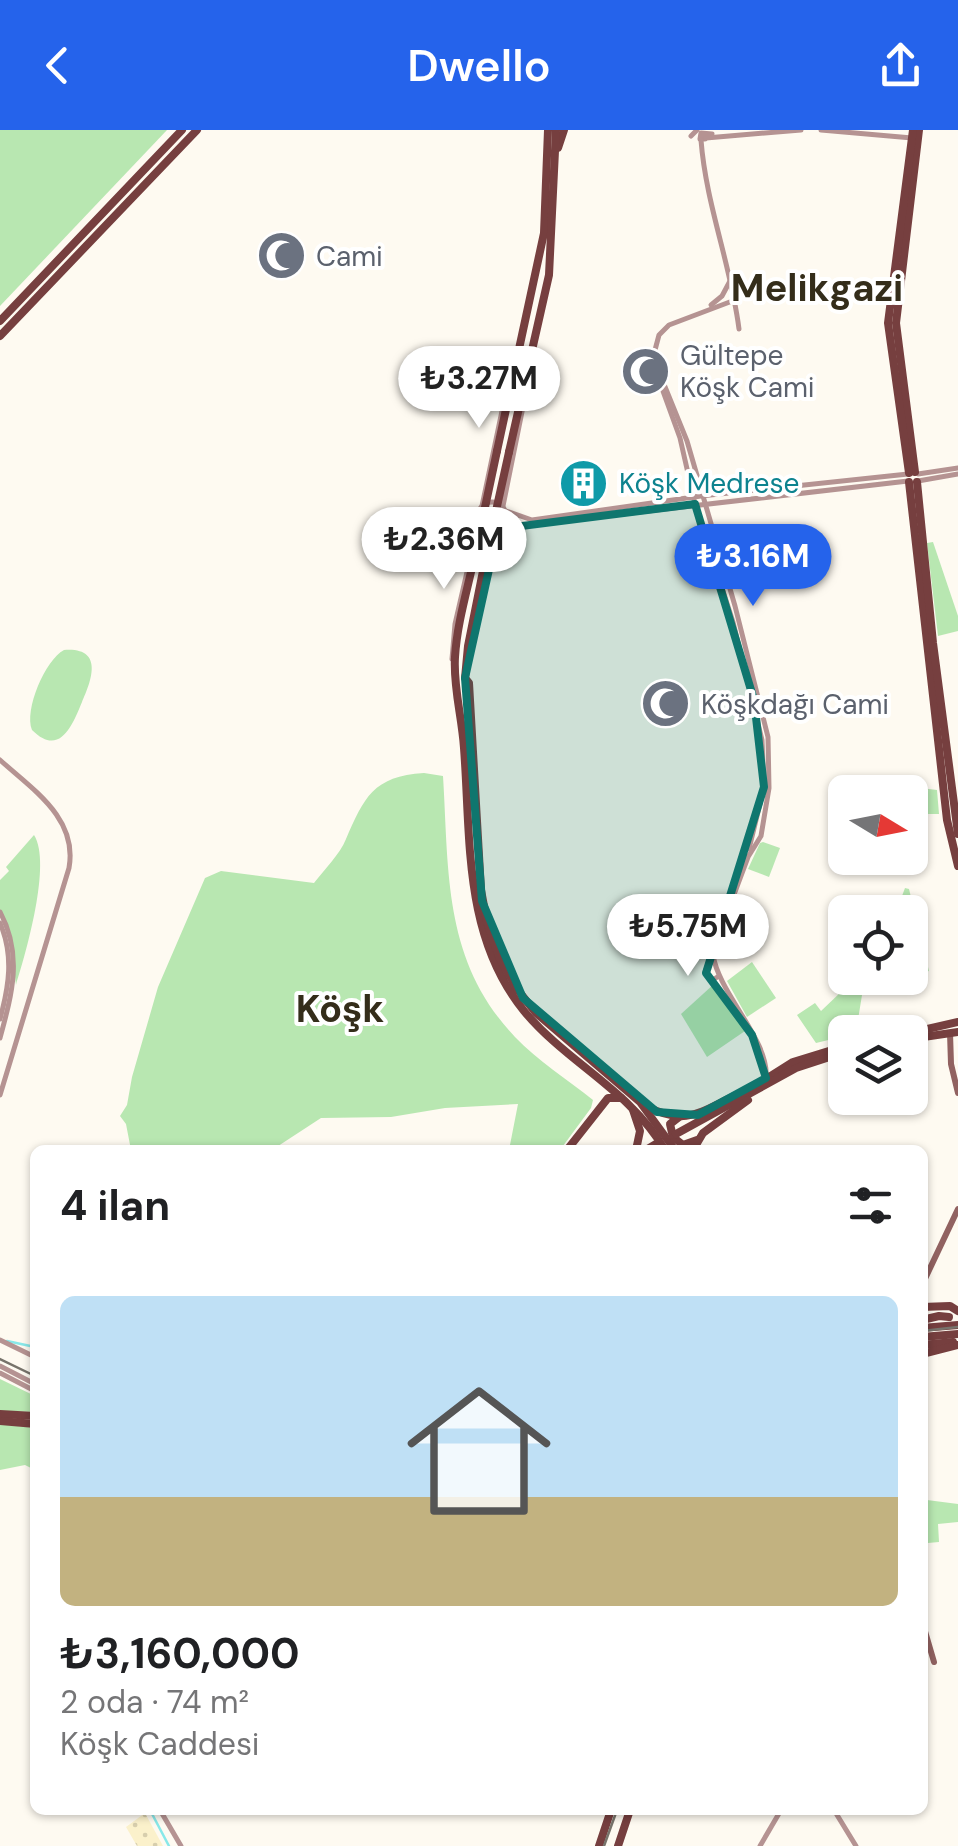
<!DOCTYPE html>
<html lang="tr">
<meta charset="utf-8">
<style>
:root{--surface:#fff;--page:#f2f2f2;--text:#202124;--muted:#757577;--line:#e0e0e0;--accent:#2563eb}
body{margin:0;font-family:"DM Sans",sans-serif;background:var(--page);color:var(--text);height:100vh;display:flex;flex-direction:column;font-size:38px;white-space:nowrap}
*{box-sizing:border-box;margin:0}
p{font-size:32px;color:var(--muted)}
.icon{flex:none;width:55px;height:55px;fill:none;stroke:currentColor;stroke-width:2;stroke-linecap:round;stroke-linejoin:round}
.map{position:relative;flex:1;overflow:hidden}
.panel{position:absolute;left:30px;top:1015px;width:898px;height:670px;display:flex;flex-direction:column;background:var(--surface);border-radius:15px;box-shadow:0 2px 8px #0004}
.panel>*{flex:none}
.needle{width:65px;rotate:100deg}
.buttons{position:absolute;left:828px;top:645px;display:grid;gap:20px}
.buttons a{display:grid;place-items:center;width:100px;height:100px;border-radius:15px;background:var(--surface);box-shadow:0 2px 8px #0004;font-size:50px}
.price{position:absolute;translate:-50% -85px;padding:0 22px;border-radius:35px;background:#fff;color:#222;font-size:32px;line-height:65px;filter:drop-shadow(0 2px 5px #0008)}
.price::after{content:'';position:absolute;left:50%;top:60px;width:30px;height:22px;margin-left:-15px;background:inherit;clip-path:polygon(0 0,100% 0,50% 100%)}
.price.on{background:var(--accent);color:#fff}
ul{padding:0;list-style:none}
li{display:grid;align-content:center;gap:20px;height:530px;padding:0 30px}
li+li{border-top:2px solid var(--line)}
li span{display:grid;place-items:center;height:310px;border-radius:15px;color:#555}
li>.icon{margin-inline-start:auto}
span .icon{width:180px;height:180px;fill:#fffc;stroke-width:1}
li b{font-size:42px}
h2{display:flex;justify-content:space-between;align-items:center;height:120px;padding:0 30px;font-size:42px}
header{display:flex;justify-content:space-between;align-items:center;height:130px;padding:0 30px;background:var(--accent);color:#fff;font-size:45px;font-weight:600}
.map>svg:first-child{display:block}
.green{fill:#b8e7b1}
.sand{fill:url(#sand-dots)}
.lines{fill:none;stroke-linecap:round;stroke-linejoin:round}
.stream{stroke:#89e8e9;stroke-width:2.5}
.tertiary{stroke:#b59392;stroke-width:5}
.secondary{stroke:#916261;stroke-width:6}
.primary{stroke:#763f3f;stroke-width:8}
.tram{stroke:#77736b;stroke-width:2.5}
.primary-bridge{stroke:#763f3f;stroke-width:8}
.marked{fill:#0f766e;fill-opacity:0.2;stroke:#0f766e;stroke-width:8;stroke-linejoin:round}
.labels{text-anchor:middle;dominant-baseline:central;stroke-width:8;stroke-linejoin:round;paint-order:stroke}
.worship-label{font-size:28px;fill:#5b616d;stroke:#fff;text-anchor:start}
.culture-label{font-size:28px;fill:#0d838f;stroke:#fff;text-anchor:start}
.district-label{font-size:38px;font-weight:bold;fill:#342d1a;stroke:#fff}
</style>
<header><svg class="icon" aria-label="back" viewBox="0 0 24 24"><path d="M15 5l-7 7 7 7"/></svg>Dwello<svg class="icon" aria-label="share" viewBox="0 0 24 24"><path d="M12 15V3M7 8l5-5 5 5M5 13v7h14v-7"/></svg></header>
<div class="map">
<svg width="958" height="1716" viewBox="0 0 958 1716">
<defs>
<pattern id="sand-dots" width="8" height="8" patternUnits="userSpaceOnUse" patternTransform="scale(2.5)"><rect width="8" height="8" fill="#fbf1cb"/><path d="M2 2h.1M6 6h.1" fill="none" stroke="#d7cead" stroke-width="1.8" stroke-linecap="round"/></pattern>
</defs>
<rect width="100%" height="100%" fill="#fefaf1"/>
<g class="green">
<polygon points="0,0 167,0 0,176"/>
<polygon points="933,412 958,486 958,501 938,506 927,413"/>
<path d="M64 520C104 517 92 550 82 572 73 594 60 628 32 600 24 580 45 530 64 520Z"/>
<path d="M424 643 443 646C449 743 443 831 515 907 538 931 567 949 593 970L591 978 560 1020H509L518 974 445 978 391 987 321 988 272 1020H131L126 994 120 986 127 975 132 947 158 857 205 748 221 741 314 753C324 740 340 724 346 709 364 668 373 646 424 643Z"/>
<polygon points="912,657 937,660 939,684 924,684 916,695 910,692"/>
<path d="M34 705C52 733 26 823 16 855L11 815 0 784V750L9 741 6 737Z"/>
<polygon points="763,712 780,718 769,747 748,739 760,713"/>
<polygon points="905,758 909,759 929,841 910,846 910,782 896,782"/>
<polygon points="752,832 776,868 747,887 727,851"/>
<polygon points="714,854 745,901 707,927 681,884"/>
<polygon points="842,861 862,865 856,902 845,902 845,906 816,913 797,885 815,873 821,881"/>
<polygon points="0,1249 35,1266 35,1282 0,1281"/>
<polygon points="0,1294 35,1298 35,1340 25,1335 0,1340"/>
<polygon points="927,1370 958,1374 958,1392 938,1394 939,1412 928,1413"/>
</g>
<polygon class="sand" points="145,1683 163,1716 137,1716 126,1697"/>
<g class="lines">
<g class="stream">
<polyline points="7,1211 35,1217"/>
<polyline points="150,1680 169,1716"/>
</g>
<g class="tertiary">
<polyline points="821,0 912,8"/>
<polyline points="705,4 705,9 700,9 701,3 712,4"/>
<polyline points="691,6 697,0"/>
<polyline points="706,8 801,0"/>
<path d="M701 10C706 75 731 135 739 199"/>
<polyline points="711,175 722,166 730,151"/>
<polyline points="660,253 680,308 695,374 733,492 762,610 764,657 749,719"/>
<polyline points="918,344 958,338"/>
<polyline points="918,351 958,344"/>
<circle cx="492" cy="386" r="14"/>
<polyline points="482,376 502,281"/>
<polyline points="503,376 530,242"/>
<polyline points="506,381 532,390 701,366 908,344"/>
<polyline points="501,398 908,351"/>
<polyline points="470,526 498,399"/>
<polyline points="452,529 455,494 479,390"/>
<path d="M0 630C33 660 78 688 69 738L0 965"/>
<path d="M0 782C23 825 12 864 0 908"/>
<path d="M0 793C14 826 9 856 0 889"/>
<path d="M713 825C719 864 770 911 766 948"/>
<polyline points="719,846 711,851 705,842 748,727 761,706 769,658 768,607 735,476 687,311 659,242 655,220 659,205 669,195 735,170"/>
<polyline points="0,1210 35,1227"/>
<polyline points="0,1236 35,1254"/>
<polyline points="0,1243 35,1261"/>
<polyline points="160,1680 181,1716"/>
<polyline points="834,1680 856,1716"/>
<polyline points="760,1716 781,1680"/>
</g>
<g class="secondary">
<polyline points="950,903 951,934 958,963"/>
<polyline points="923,1153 958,1079"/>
<polyline points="922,1453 922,1456"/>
<polyline points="922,1491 934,1532"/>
</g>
<g class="primary">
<polyline points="558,18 564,0"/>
<polyline points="0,191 182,0"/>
<polyline points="0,206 197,0"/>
<polyline points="497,321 544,103 548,0"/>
<polyline points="509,322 549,145 556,0"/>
<polyline points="915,342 896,193 919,0"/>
<polyline points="909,343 888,193 913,0"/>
<polyline points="909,352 947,690 958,736"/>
<polyline points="917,352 933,513 958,704"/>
<path d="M474 429C467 461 457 494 455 527 453 557 462 587 464 618 471 709 463 806 524 881 567 933 630 960 665 1020"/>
<polyline points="485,431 468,516 465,548 469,553 481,760 487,792 499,827 517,859 536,883 640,972 675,1020"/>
<polyline points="910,903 958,892"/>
<polyline points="910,909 958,902"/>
<polyline points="737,967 793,932 845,916"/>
<path d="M646 976C688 998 702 980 739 964"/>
<polyline points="633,980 640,1001 636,1020"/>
<polyline points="679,987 670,994 673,1007 683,1015 697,1010"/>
<polyline points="676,1004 796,938 845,922"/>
<polyline points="567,1020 608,968 621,968"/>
<polyline points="646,1020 656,1014"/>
<polyline points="693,1020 703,1003 748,970"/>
<polyline points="922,1153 923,1153"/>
<polyline points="922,1177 950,1176 958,1181"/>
<polyline points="922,1190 939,1186 949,1187"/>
<polyline points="922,1198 958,1195"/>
<polyline points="922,1207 958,1204"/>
<polyline points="922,1215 953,1212"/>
<polyline points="922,1224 958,1215"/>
<polyline points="0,1284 35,1286"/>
<polyline points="0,1291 35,1294"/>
<polyline points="599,1716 611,1680"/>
<polyline points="618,1716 630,1680"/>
</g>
<g class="tram">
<polyline points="922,1201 958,1197"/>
<polyline points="0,1229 35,1246"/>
<polyline points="604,1716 617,1680"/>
</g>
<g class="primary-bridge">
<polyline points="474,429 497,321"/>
<polyline points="485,431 509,322"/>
</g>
</g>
<path class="marked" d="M695 374 754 570 764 657 706 843 752 905 766 948 698 985 657 982 523 868 482 771 465 548 498 399Z"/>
<defs>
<symbol id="mosque-disc" viewBox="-11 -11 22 22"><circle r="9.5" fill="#6b7280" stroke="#fff"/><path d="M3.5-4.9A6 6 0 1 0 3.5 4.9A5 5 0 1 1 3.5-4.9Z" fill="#fff"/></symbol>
<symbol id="building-disc" viewBox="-11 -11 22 22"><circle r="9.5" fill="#0f9aa8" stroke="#fff"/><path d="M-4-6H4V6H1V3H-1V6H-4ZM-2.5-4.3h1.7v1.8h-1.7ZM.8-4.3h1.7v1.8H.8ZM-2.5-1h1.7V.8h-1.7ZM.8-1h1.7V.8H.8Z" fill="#fff"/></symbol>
</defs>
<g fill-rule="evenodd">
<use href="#mosque-disc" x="254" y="98" width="55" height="55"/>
<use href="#mosque-disc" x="618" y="214" width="55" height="55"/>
<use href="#building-disc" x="556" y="326" width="55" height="55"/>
<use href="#mosque-disc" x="638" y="546" width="55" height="55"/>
</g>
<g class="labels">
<g class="worship-label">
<text x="316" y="126">Cami</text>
<text x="680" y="225">Gültepe<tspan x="680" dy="32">Köşk Cami</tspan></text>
<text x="701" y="574">Köşkdağı Cami</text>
</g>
<g class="culture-label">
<text x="619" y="353">Köşk Medrese</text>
</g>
<g class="district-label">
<text x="817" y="158">Melikgazi</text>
<text x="340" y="879">Köşk</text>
</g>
</g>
</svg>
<div class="buttons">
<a><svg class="needle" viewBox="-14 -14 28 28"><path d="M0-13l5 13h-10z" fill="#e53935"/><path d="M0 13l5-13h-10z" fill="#757577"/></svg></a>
<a><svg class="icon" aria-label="locate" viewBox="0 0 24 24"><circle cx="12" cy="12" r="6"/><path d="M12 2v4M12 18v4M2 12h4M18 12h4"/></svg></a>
<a><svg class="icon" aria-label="layers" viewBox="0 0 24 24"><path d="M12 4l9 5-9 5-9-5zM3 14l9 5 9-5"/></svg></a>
</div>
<b class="price" style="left:479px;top:301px">₺3.27M</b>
<b class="price" style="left:444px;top:462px">₺2.36M</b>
<b class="price on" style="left:753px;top:479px">₺3.16M</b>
<b class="price" style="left:688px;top:849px">₺5.75M</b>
<section class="panel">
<h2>4 ilan<svg class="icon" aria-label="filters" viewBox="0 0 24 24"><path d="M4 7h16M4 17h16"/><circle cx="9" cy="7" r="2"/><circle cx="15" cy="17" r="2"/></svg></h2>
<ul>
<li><span style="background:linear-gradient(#bfe0f5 65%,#c2b280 0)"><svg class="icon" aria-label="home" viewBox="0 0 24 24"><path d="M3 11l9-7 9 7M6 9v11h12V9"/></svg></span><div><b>₺3,160,000</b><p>2 oda · 74 m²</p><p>Köşk Caddesi</p></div></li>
</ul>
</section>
</div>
